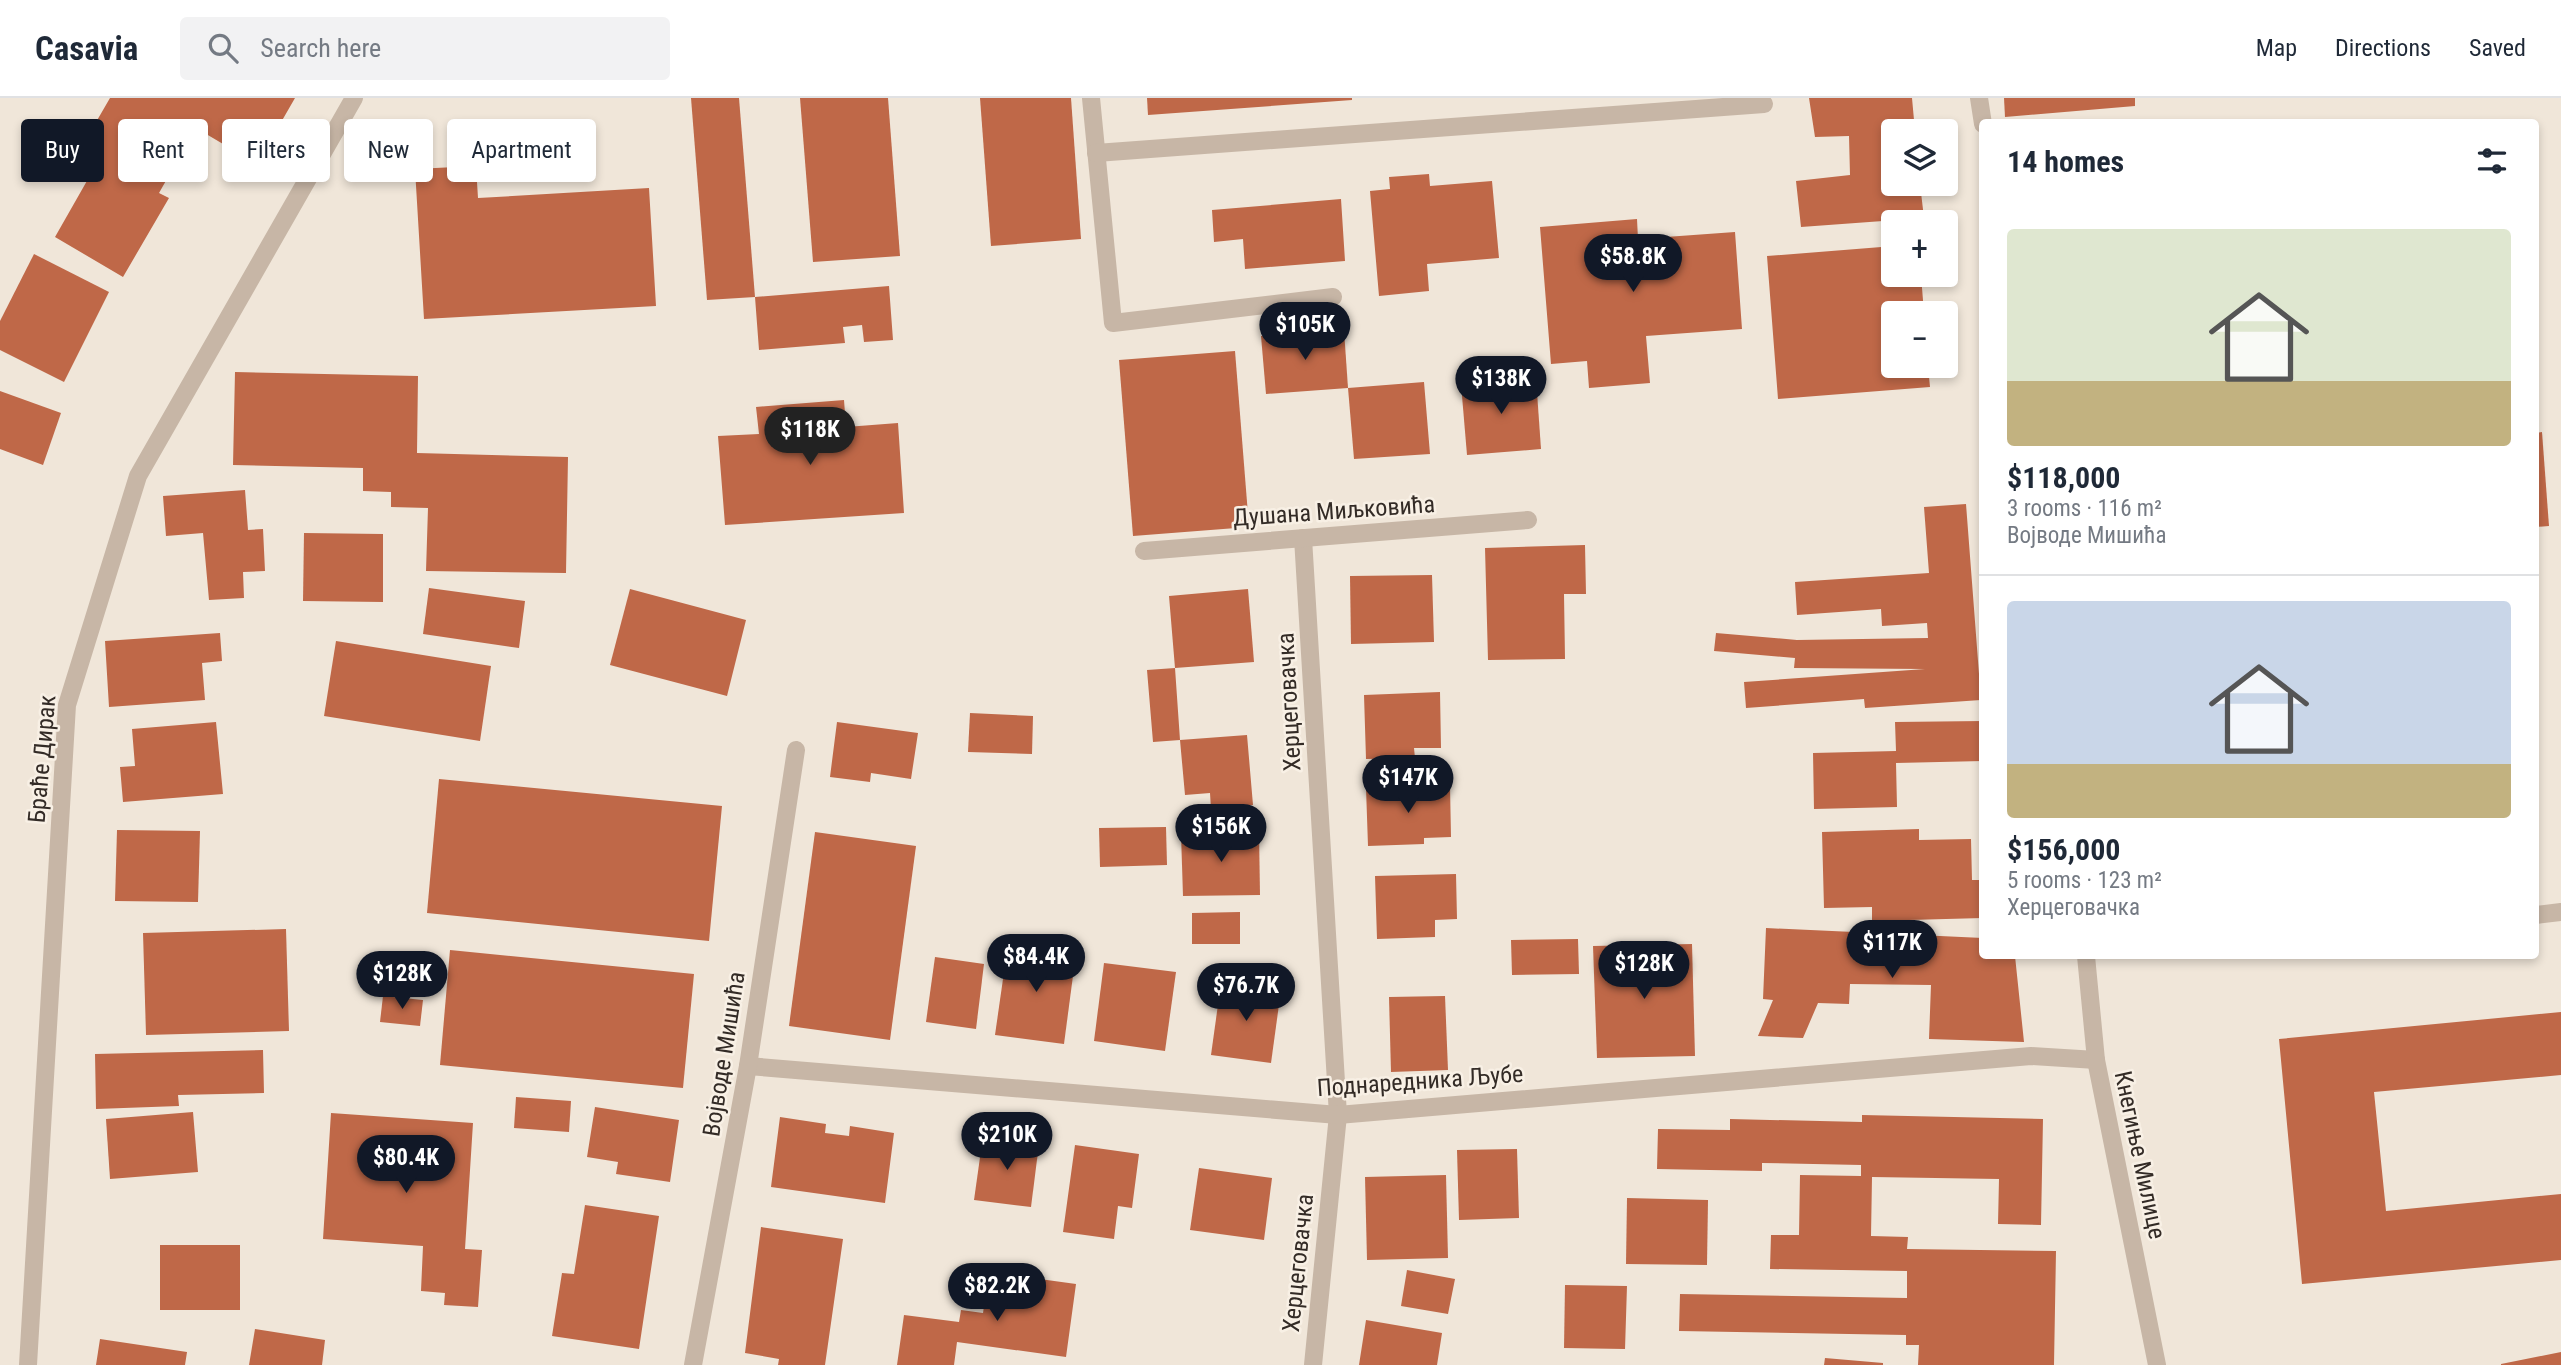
<!DOCTYPE html>
<meta charset="utf-8">
<style>
:root{--surface:#fff;--page:#f2f2f3;--text:#1f2937;--muted:#747a83;--line:#e0e1e3;--accent:#111827}
body{margin:0;font-family:"Roboto Condensed",sans-serif;background:var(--page);color:var(--text);height:100vh;display:flex;flex-direction:column;font-size:26px;white-space:nowrap}
*{box-sizing:border-box;margin:0}
p{font-size:23px;color:var(--muted)}
.icon{flex:none;width:38px;height:38px;fill:none;stroke:currentColor;stroke-width:2;stroke-linecap:round;stroke-linejoin:round}
.map{position:relative;flex:1;overflow:hidden}
.sheet{position:absolute;left:1979px;top:21px;width:560px;height:840px;display:flex;flex-direction:column;background:var(--surface);border-radius:7px;box-shadow:0 4px 10px #0003}
.sheet>*{flex:none}
.hud{position:absolute;left:21px;top:21px;width:665px;height:63px;display:flex;gap:14px}
.buttons{position:absolute;left:1881px;top:21px;display:grid;gap:14px}
.buttons a{display:grid;place-items:center;width:77px;height:77px;border-radius:7px;background:var(--surface);box-shadow:0 4px 10px #0003;font-size:35px}
.price{position:absolute;translate:-50% -60px;padding:0 16px;border-radius:24px;background:var(--accent);color:#fff;font-size:23px;line-height:46px;filter:drop-shadow(0 2px 4px #0008)}
.price::after{content:'';position:absolute;left:50%;top:42px;width:21px;height:16px;margin-left:-10px;background:inherit;clip-path:polygon(0 0,100% 0,50% 100%)}
.price.active{background:#222;color:#fff}
ul{padding:0;list-style:none}
li{display:grid;align-content:center;gap:14px;height:371px;padding:0 28px}
li+li{border-top:2px solid var(--line)}
li span{display:grid;place-items:center;height:217px;border-radius:7px;color:#555}
li>.icon{margin-inline-start:auto}
span .icon{width:126px;height:126px;fill:#fffc;stroke-width:1}
li b{font-size:30px}
h2{display:flex;justify-content:space-between;align-items:center;height:84px;padding:0 28px;font-size:30px}
.tag{padding:0 24px;border-radius:7px;background:var(--surface);box-shadow:0 4px 10px #0003;font-size:24px;line-height:63px}
.tag.active{background:var(--accent);color:#fff}
header{display:flex;align-items:center;gap:42px;box-sizing:border-box;height:98px;padding:0 35px;background:var(--surface);border-bottom:2px solid var(--line)}
header strong{font-size:33px}
nav{display:flex;gap:38px;margin-inline-start:auto;font-size:24px}
.search{width:490px;height:63px;background:var(--page);display:flex;align-items:center;gap:18px;box-sizing:border-box;padding:0 24px;border-radius:7px;color:var(--muted);font-size:26px}
.map>svg:first-child{display:block}
.building{fill:#bf6848}
.lines{fill:none;stroke-linecap:round;stroke-linejoin:round}
.service{stroke:#c7b6a6;stroke-width:18}
.minor{stroke:#c7b6a6;stroke-width:18}
.tertiary{stroke:#c7b6a6;stroke-width:18}
.labels{text-anchor:middle;dominant-baseline:central;stroke-width:5;stroke-linejoin:round;paint-order:stroke}
.street-label{font-size:24px;fill:#332b26;stroke:#f8f0e5}
</style>
<header>
<strong>Casavia</strong>
<div class="search"><svg class="icon" aria-label="search" viewBox="0 0 24 24"><circle cx="10" cy="10" r="6"/><path d="M15 15l6 6"/></svg>Search here</div>
<nav><a>Map</a><a>Directions</a><a>Saved</a></nav>
</header>
<div class="map">
<svg width="2561" height="1267" viewBox="0 0 2561 1267">
<rect width="100%" height="100%" fill="#f0e6d9"/>
<g class="building">
<polygon points="110,0 295,0 257,66 196,30 159,95 169,100 123,179 55,139 100,60 81,50"/>
<polygon points="691,0 739,0 755,199 707,202"/>
<polygon points="800,0 888,0 900,158 813,164"/>
<polygon points="980,0 1071,0 1081,141 991,148"/>
<polygon points="1147,0 1352,0 1352,2 1148,17"/>
<polygon points="1809,0 1912,0 1915,33 1894,33 1894,86 1920,86 1924,120 1801,129 1796,83 1850,77 1849,38 1815,39"/>
<polygon points="2004,0 2135,0 2135,8 2005,19"/>
<polygon points="476,68 478,100 649,90 656,208 424,221 415,71"/>
<polygon points="1429,76 1430,88 1492,83 1499,160 1427,166 1429,193 1379,198 1370,93 1390,91 1389,79"/>
<polygon points="1341,101 1345,163 1245,171 1243,141 1214,144 1212,112"/>
<polygon points="1637,121 1638,141 1735,134 1742,231 1646,238 1650,285 1589,290 1587,263 1551,266 1540,129"/>
<polygon points="1894,148 1894,177 1921,177 1924,215 1894,215 1894,268 1928,268 1930,289 1778,301 1767,158"/>
<polygon points="34,156 109,194 64,284 0,252 0,223"/>
<polygon points="889,188 893,242 864,244 862,227 843,229 845,245 759,252 755,199"/>
<polygon points="1344,232 1348,290 1266,296 1261,238"/>
<polygon points="1235,253 1249,429 1133,438 1119,262"/>
<polygon points="235,274 418,278 417,355 568,359 566,475 426,473 428,410 391,409 391,394 363,393 363,370 233,367"/>
<polygon points="1536,280 1541,351 1467,357 1461,286"/>
<polygon points="1424,284 1430,356 1354,361 1348,290"/>
<polygon points="0,293 61,315 43,367 0,351"/>
<polygon points="844,302 846,329 898,325 904,415 725,427 718,338 759,336 756,309"/>
<polygon points="2542,334 2549,428 2536,429 2536,335"/>
<polygon points="245,392 248,432 263,431 265,473 243,474 244,500 209,502 203,435 166,438 163,398"/>
<polygon points="1966,406 1981,602 1865,610 1864,601 1746,610 1744,584 1925,571 1794,570 1795,560 1714,553 1716,535 1797,542 1928,540 1927,525 1882,528 1881,511 1797,517 1795,484 1929,475 1924,409"/>
<polygon points="304,435 383,436 383,504 303,503"/>
<polygon points="1585,447 1586,496 1564,496 1565,561 1488,562 1485,450"/>
<polygon points="1432,477 1434,544 1351,546 1350,478"/>
<polygon points="429,490 525,503 519,550 423,536"/>
<polygon points="630,491 746,522 727,598 610,567"/>
<polygon points="1248,491 1254,564 1175,570 1169,498"/>
<polygon points="220,535 222,563 202,565 205,602 109,609 105,543"/>
<polygon points="336,543 491,568 480,643 324,618"/>
<polygon points="1175,570 1180,642 1247,637 1253,707 1211,711 1210,695 1185,697 1180,642 1153,644 1147,572"/>
<polygon points="1440,594 1441,650 1414,650 1415,660 1366,661 1364,597"/>
<polygon points="970,615 1033,618 1032,656 968,654"/>
<polygon points="1983,623 1983,663 1896,665 1897,709 1814,711 1813,655 1896,653 1895,624"/>
<polygon points="216,624 223,696 123,704 120,669 135,668 132,631"/>
<polygon points="837,624 918,635 911,681 871,675 870,684 830,679"/>
<polygon points="439,681 722,708 709,843 427,815"/>
<polygon points="1450,688 1451,739 1424,740 1424,746 1368,748 1366,690"/>
<polygon points="1166,729 1167,767 1100,769 1099,730"/>
<polygon points="1919,731 1919,742 1971,741 1972,782 1983,782 1983,820 1872,823 1872,809 1824,810 1822,734"/>
<polygon points="117,732 200,733 198,804 115,803"/>
<polygon points="815,734 916,748 890,942 789,928"/>
<polygon points="1259,734 1260,797 1183,798 1181,736"/>
<polygon points="1456,776 1457,821 1435,822 1435,839 1377,841 1375,778"/>
<polygon points="1240,814 1240,846 1192,846 1192,815"/>
<polygon points="1766,830 1983,840 1983,858 2015,858 2024,944 1929,941 1931,887 1850,886 1849,906 1818,905 1803,940 1758,938 1773,902 1763,901"/>
<polygon points="286,831 289,933 146,937 143,835"/>
<polygon points="1578,841 1579,876 1512,877 1511,842"/>
<polygon points="1008,846 1076,855 1064,946 995,937"/>
<polygon points="1692,846 1695,958 1597,960 1593,848"/>
<polygon points="450,852 694,876 683,990 440,967"/>
<polygon points="935,859 984,866 976,931 926,924"/>
<polygon points="1104,865 1176,874 1165,953 1094,943"/>
<polygon points="1221,885 1281,892 1271,965 1211,957"/>
<polygon points="383,898 423,902 420,928 380,924"/>
<polygon points="1445,898 1448,972 1391,974 1389,899"/>
<polygon points="2561,914 2561,977 2374,994 2386,1113 2561,1096 2561,1162 2302,1186 2279,941"/>
<polygon points="263,952 264,995 178,997 179,1008 96,1011 95,956"/>
<polygon points="516,999 571,1003 569,1034 514,1030"/>
<polygon points="595,1009 679,1022 670,1084 616,1076 618,1064 587,1059"/>
<polygon points="193,1014 198,1074 110,1081 106,1021"/>
<polygon points="331,1015 473,1025 465,1151 482,1152 478,1209 444,1207 445,1195 421,1193 423,1148 323,1141"/>
<polygon points="1862,1017 2043,1021 2041,1127 1998,1126 1999,1081 1872,1079 1871,1138 1908,1139 1907,1151 2056,1153 2054,1267 1918,1267 1919,1247 1906,1247 1906,1237 1679,1233 1680,1196 1907,1200 1907,1173 1770,1171 1771,1137 1799,1137 1800,1077 1861,1078 1861,1067 1762,1065 1762,1073 1657,1071 1658,1031 1730,1032 1730,1021 1862,1024"/>
<polygon points="780,1019 826,1026 825,1035 849,1038 850,1028 894,1035 885,1105 771,1089"/>
<polygon points="983,1038 1039,1046 1031,1109 974,1102"/>
<polygon points="1075,1047 1139,1056 1132,1110 1118,1108 1114,1141 1063,1134"/>
<polygon points="1517,1051 1519,1120 1459,1122 1457,1052"/>
<polygon points="1199,1070 1272,1080 1264,1142 1190,1132"/>
<polygon points="1446,1077 1448,1160 1367,1162 1365,1079"/>
<polygon points="1627,1100 1708,1102 1707,1167 1626,1166"/>
<polygon points="585,1107 659,1118 639,1251 552,1238 562,1175 574,1176"/>
<polygon points="761,1129 843,1141 825,1267 778,1267 779,1261 745,1255"/>
<rect x="160" y="1147" width="80" height="65"/>
<polygon points="1407,1172 1455,1181 1448,1216 1401,1208"/>
<polygon points="989,1174 1076,1186 1066,1259 957,1244 954,1267 897,1267 904,1217 959,1224 961,1212 983,1215"/>
<polygon points="1565,1187 1627,1188 1625,1251 1564,1250"/>
<polygon points="1366,1222 1442,1235 1437,1267 1359,1267"/>
<polygon points="255,1231 325,1242 322,1267 249,1267"/>
<polygon points="100,1241 187,1254 185,1267 96,1267"/>
<polygon points="2561,1254 2561,1267 2501,1267 2501,1266"/>
<polygon points="1825,1260 1883,1265 1883,1267 1824,1267"/>
</g>
<g class="lines">
<g class="service">
<polyline points="1091,0 1113,225 1333,199"/>
<polyline points="1096,55 1764,6"/>
<polyline points="2536,817 2561,814"/>
</g>
<g class="minor">
<polyline points="1303,440 1338,1017 1313,1267"/>
<polyline points="1144,453 1528,422"/>
<polyline points="748,968 1338,1017 2031,958 2096,962"/>
<polyline points="28,1267 67,607 138,378 354,0"/>
<polyline points="693,1267 748,968 796,652"/>
</g>
<g class="tertiary">
<polyline points="1979,0 1983,26"/>
<polyline points="2086,858 2096,962 2157,1267"/>
</g>
</g>
<g class="labels">
<g class="street-label">
<text transform="translate(1334 413) rotate(-4)">Душана Миљковића</text>
<text transform="translate(1289 604) rotate(-93)">Херцеговачка</text>
<text transform="translate(42 661) rotate(-85)">Браће Дирак</text>
<text transform="translate(724 956) rotate(-81)">Војводе Мишића</text>
<text transform="translate(1420 983) rotate(-4)">Поднаредника Љубе</text>
<text transform="translate(2140 1057) rotate(78)">Кнегиње Милице</text>
<text transform="translate(1298 1165) rotate(-84)">Херцеговачка</text>
</g>
</g>
</svg>
<div class="buttons">
<a><svg class="icon" aria-label="layers" viewBox="0 0 24 24"><path d="M12 4l9 5-9 5-9-5zM3 14l9 5 9-5"/></svg></a>
<a>+</a>
<a>−</a>
</div>
<b class="price" style="left:1633px;top:196px">$58.8K</b>
<b class="price" style="left:1305px;top:264px">$105K</b>
<b class="price" style="left:1501px;top:318px">$138K</b>
<b class="price active" style="left:810px;top:369px">$118K</b>
<b class="price" style="left:1408px;top:717px">$147K</b>
<b class="price" style="left:1221px;top:766px">$156K</b>
<b class="price" style="left:1892px;top:882px">$117K</b>
<b class="price" style="left:1036px;top:896px">$84.4K</b>
<b class="price" style="left:1644px;top:903px">$128K</b>
<b class="price" style="left:402px;top:913px">$128K</b>
<b class="price" style="left:1246px;top:925px">$76.7K</b>
<b class="price" style="left:1007px;top:1074px">$210K</b>
<b class="price" style="left:406px;top:1097px">$80.4K</b>
<b class="price" style="left:997px;top:1225px">$82.2K</b>
<div class="hud">
<a class="tag active">Buy</a>
<a class="tag">Rent</a>
<a class="tag">Filters</a>
<a class="tag">New</a>
<a class="tag">Apartment</a>
</div>
<section class="sheet">
<h2>14 homes<svg class="icon" aria-label="filters" viewBox="0 0 24 24"><path d="M4 7h16M4 17h16"/><circle cx="9" cy="7" r="2"/><circle cx="15" cy="17" r="2"/></svg></h2>
<ul>
<li><span style="background:linear-gradient(#dfe7d0 70%,#c2b280 0)"><svg class="icon" aria-label="home" viewBox="0 0 24 24"><path d="M3 11l9-7 9 7M6 9v11h12V9"/></svg></span><div><b>$118,000</b><p>3 rooms · 116 m²</p><p>Војводе Мишића</p></div></li>
<li><span style="background:linear-gradient(#c9d6e8 75%,#c2b280 0)"><svg class="icon" aria-label="home" viewBox="0 0 24 24"><path d="M3 11l9-7 9 7M6 9v11h12V9"/></svg></span><div><b>$156,000</b><p>5 rooms · 123 m²</p><p>Херцеговачка</p></div></li>
</ul>
</section>
</div>
